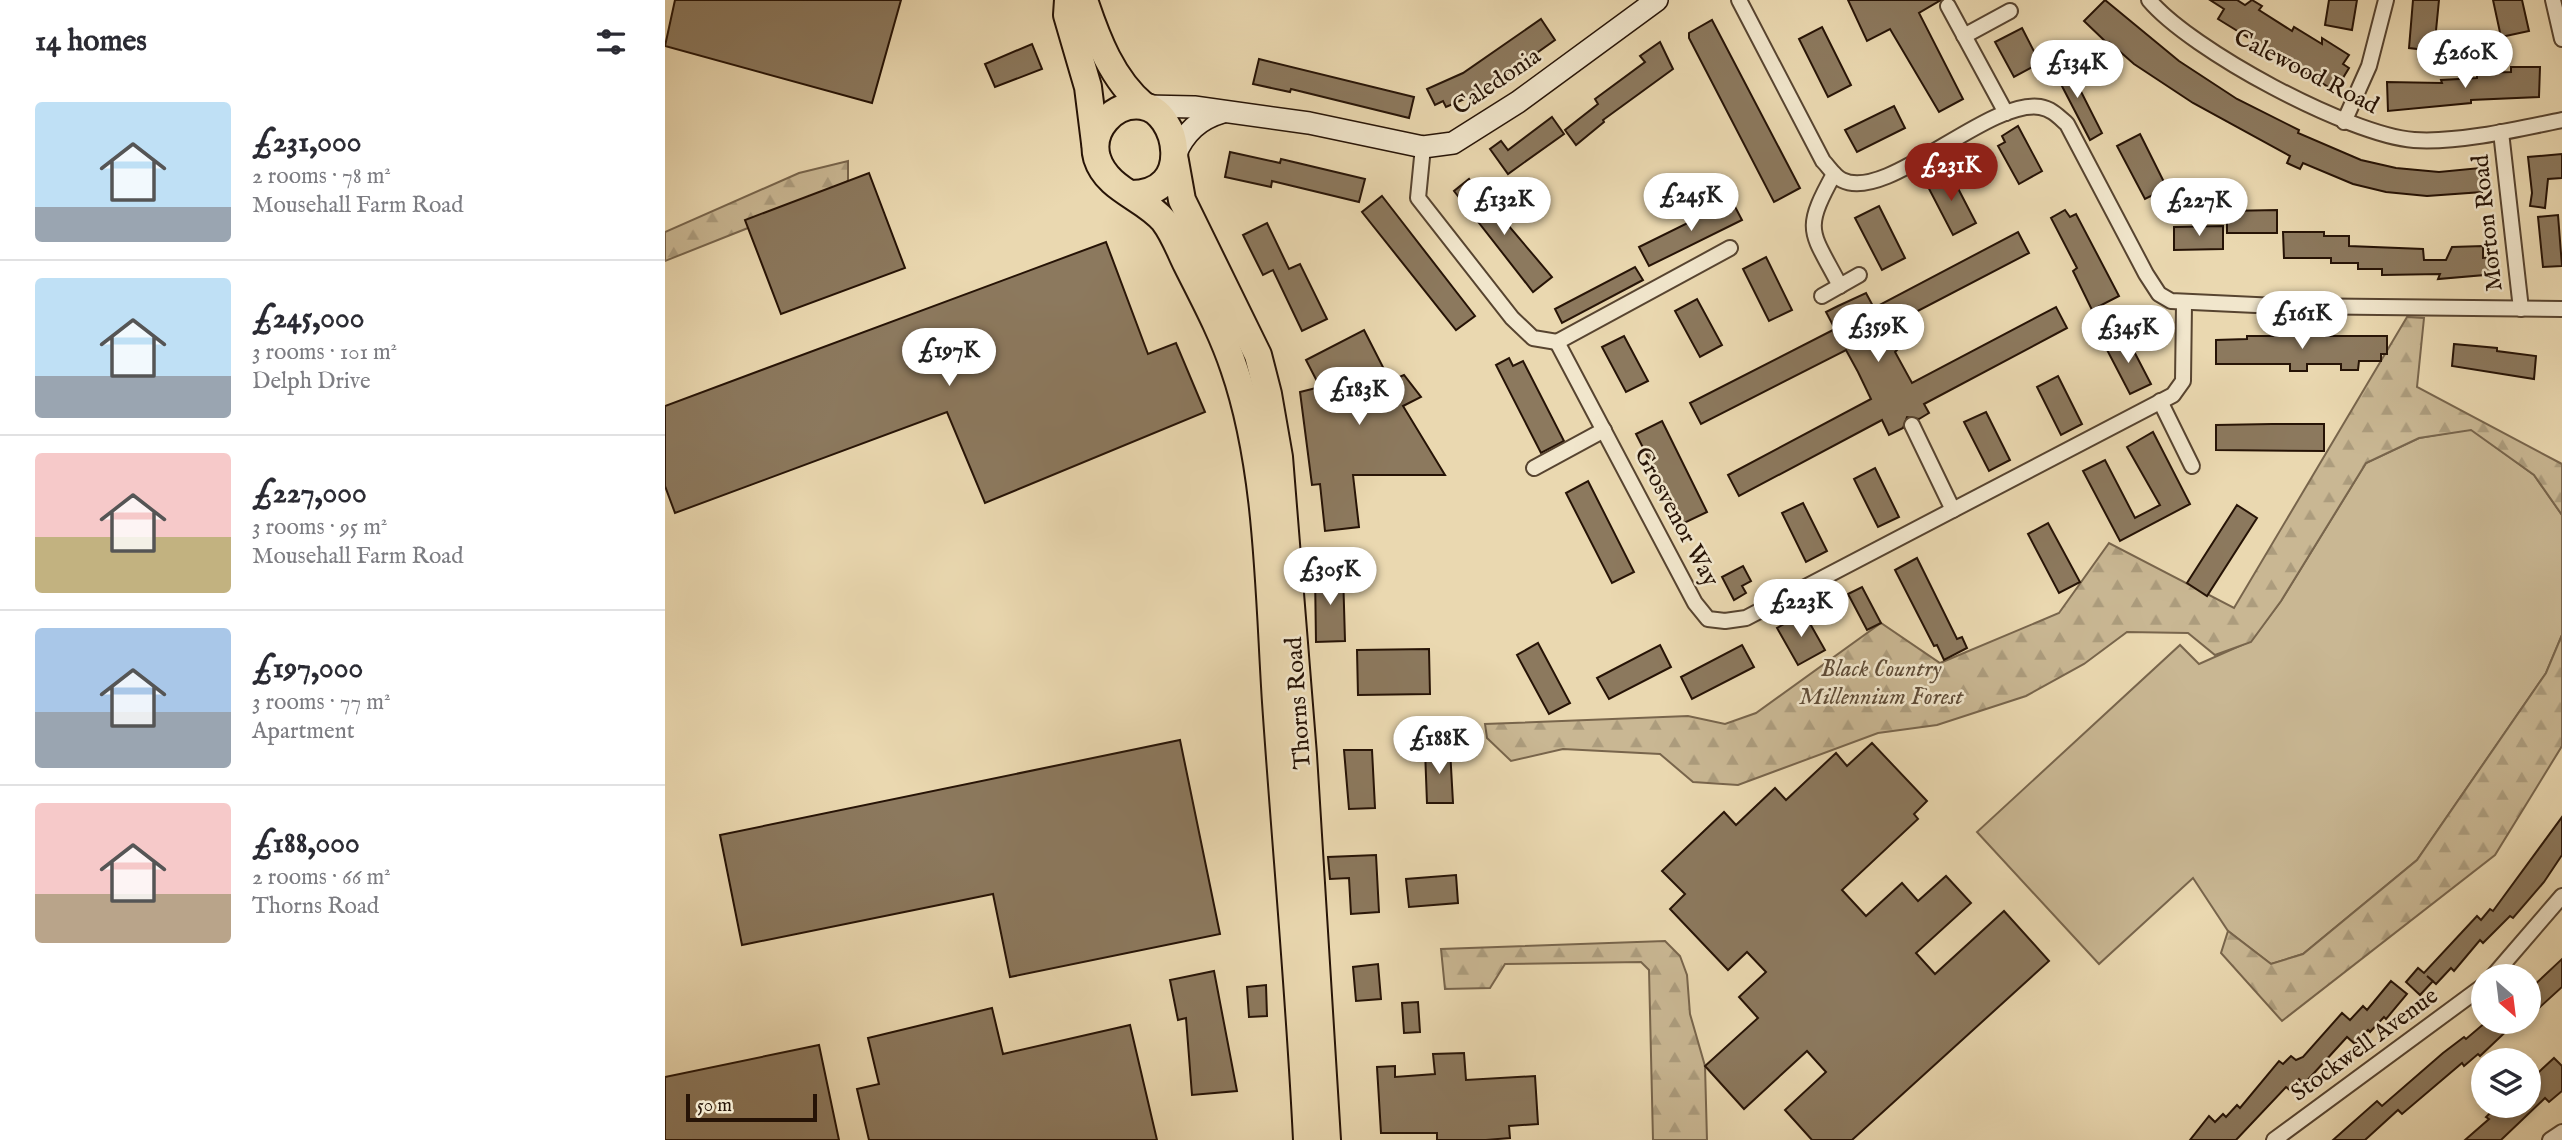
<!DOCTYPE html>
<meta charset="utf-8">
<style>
:root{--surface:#fff;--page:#f7f7f7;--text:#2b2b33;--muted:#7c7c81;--line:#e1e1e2;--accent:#8f2418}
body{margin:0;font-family:"IM FELL English",serif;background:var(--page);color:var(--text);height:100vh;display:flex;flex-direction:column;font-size:26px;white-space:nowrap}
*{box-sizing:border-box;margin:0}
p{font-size:23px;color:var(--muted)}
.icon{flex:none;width:38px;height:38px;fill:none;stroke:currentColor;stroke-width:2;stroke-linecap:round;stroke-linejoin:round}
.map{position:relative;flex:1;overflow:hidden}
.sheet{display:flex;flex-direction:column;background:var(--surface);width:665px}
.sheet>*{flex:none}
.needle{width:46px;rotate:152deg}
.fabs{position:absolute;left:1806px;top:964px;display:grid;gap:14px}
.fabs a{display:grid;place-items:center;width:70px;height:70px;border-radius:50%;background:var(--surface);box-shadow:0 4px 10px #0003;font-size:35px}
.scale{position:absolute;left:21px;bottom:18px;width:131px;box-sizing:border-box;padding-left:7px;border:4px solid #261306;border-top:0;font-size:19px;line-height:24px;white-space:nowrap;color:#261306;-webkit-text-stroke:5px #f1e6cc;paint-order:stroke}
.price{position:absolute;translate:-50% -60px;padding:0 16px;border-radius:24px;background:#fff;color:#222;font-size:23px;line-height:46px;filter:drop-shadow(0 2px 4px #0008)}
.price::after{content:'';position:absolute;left:50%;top:42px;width:21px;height:16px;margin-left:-10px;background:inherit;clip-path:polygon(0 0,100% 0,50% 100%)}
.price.selected{background:var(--accent);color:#fff}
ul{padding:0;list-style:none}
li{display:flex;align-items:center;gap:21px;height:175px;padding:0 35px}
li+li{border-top:2px solid var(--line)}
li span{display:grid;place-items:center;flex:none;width:196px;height:140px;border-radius:7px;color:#555}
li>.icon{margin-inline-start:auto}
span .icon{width:84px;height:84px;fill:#fffc;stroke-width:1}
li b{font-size:30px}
h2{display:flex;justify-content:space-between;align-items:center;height:84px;padding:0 35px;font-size:30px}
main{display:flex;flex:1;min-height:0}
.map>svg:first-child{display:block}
.green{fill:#c9b793;stroke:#78654c;stroke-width:2}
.forest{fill:url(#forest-firs);stroke:#78654c;stroke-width:2}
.building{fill:#8c795e;stroke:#261306;stroke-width:2}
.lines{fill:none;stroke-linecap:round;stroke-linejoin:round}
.street-casing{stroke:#574430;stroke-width:18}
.secondary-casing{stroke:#261306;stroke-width:24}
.highway-casing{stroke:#261306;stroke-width:30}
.street{stroke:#f1e6cc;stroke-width:14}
.secondary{stroke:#f1e6cc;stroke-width:21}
.highway{stroke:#ead8b0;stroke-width:26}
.labels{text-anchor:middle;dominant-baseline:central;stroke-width:5;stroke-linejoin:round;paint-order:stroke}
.street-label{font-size:24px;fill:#261306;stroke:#f1e6cc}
.park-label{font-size:24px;font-style:italic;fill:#5f4c37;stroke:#f1e6cc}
</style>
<main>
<section class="sheet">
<h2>14 homes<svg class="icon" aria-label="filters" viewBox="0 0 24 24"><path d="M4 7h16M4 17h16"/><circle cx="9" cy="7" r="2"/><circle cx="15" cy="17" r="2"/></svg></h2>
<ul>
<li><span style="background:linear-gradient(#bfe0f5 75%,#9aa5b1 0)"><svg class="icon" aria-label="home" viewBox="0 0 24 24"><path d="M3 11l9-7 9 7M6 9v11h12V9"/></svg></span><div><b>£231,000</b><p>2 rooms · 78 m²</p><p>Mousehall Farm Road</p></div></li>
<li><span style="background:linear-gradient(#bfe0f5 70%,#9aa5b1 0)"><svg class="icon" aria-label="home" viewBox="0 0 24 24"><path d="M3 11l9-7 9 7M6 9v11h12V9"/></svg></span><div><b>£245,000</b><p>3 rooms · 101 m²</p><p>Delph Drive</p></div></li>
<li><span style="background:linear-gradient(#f6c9c9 60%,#c2b280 0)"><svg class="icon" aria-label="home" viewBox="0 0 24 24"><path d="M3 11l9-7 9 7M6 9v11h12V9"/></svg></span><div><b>£227,000</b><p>3 rooms · 95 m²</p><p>Mousehall Farm Road</p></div></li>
<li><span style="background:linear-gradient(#a9c7e8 60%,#9aa5b1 0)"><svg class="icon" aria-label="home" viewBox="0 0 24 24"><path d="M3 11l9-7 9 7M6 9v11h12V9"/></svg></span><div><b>£197,000</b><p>3 rooms · 77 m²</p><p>Apartment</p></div></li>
<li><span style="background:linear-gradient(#f6c9c9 65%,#b9a48a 0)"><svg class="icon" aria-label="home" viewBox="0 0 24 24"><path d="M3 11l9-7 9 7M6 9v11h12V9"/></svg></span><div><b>£188,000</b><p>2 rooms · 66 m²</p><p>Thorns Road</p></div></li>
</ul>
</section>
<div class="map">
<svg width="1897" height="1140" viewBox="0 0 1897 1140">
<defs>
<pattern id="forest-firs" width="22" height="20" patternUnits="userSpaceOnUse" patternTransform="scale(1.75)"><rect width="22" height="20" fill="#c9b793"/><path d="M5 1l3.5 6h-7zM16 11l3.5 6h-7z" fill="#ac9c7d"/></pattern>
</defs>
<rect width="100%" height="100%" fill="#ead8b0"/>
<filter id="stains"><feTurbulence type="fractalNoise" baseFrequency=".00286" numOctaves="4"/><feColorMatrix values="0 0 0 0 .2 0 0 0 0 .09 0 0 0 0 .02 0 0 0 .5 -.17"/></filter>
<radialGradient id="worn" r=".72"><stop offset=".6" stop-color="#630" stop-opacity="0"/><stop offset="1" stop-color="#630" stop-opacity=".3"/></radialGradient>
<polygon class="green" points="1806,429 1869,475 1897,515 1897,635 1881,673 1752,860 1638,954 1606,964 1563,931 1528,878 1434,964 1312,832 1515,645 1534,664 1586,641 1616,601 1701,463 1754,438"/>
<g class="forest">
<polygon points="183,161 183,181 83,228 0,261 0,232 134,173"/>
<polygon points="1742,317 1759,318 1752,387 1897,464 1897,515 1869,475 1806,430 1754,438 1701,463 1616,601 1586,642 1550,655 1523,633 1462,632 1419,664 1361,696 1272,725 1213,733 1073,785 1028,782 995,754 898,749 846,761 822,738 820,724 1023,716 1060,724 1091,713 1216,623 1275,663 1394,613 1444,543 1569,608"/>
<polygon points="1897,635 1897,746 1830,855 1617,1021 1556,953 1563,931 1606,964 1638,954 1752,860 1881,673"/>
<polygon points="1000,941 1015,956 1022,975 1025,1014 1040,1066 1042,1140 988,1140 984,970 976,962 840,964 825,988 780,989 776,949"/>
</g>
<g class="building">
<polygon points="10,0 236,0 207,103 0,46"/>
<polygon points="1183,0 1276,0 1254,13 1298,99 1274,112 1225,29 1202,41"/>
<polygon points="1440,0 1514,61 1572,99 1634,130 1633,133 1696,160 1731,168 1774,172 1815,168 1817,192 1762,196 1721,192 1688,184 1638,163 1635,169 1622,163 1625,156 1528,103 1469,64 1444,42 1442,43 1419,21"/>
<polygon points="1545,0 1572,0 1580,5 1587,0 1597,6 1594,10 1627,31 1629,27 1657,44 1657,38 1684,55 1678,64 1684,68 1670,91 1553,19 1559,9"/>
<polygon points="1664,0 1692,0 1687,30 1660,25"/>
<polygon points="1748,0 1774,0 1769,51 1744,48"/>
<polygon points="1828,0 1857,0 1864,31 1836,37"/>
<polygon points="876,19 890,40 818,91 781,107 778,101 770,105 762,89 798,73"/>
<polygon points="1047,20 1135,188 1109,202 1024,38 1024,33"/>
<polygon points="1157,27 1186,85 1163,97 1134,39"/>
<polygon points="1357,28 1375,63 1349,77 1330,42"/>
<polygon points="995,42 1008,69 938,120 939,122 911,145 900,130 933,104 930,99 980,62 975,56"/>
<polygon points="367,44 377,69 330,87 320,64"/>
<polygon points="594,59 749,97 744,118 626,89 625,92 588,84"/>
<polygon points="1400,60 1437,133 1425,140 1387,67"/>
<polygon points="1846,67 1875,67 1874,97 1806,100 1806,103 1723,111 1722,82 1777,83 1776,80 1812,78 1812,73 1846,72"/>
<polygon points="1229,106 1240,128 1192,152 1180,130"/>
<polygon points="887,117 899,134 843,174 825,149 836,141 843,150"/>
<polygon points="1353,126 1377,171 1354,184 1333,146 1340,142 1337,136"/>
<polygon points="1475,134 1502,188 1480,199 1452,146"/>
<polygon points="565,152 615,163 616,159 700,179 694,202 607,181 606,187 560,177"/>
<polygon points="1897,154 1897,178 1883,179 1880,208 1865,206 1867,193 1863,157"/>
<polygon points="1284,171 1311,223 1288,235 1261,183"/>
<polygon points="204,173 240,268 116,314 80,220"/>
<polygon points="804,179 887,277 868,292 789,191"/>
<polygon points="717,196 810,316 791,330 697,212"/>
<polygon points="1067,201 1077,220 984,266 974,247"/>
<polygon points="1214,206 1240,258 1217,270 1190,218"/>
<polygon points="1400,210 1405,217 1411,214 1454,296 1427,310 1408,271 1412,268 1386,218"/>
<polygon points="1612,210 1612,233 1562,233 1562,211"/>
<polygon points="1893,215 1897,266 1878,267 1873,217"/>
<polygon points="602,223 624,269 635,264 662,319 637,331 608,270 598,275 578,235"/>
<polygon points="1558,226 1558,249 1509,250 1509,227"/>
<polygon points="1353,232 1364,253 1220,328 1232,350 1230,352 1247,383 1391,307 1402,328 1259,404 1264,413 1254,419 1242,417 1238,428 1224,435 1217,420 1074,496 1063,475 1206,399 1193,372 1181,350 1036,424 1025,403 1170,329 1161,312 1173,306 1201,293 1209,308"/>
<polygon points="1618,232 1659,232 1659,236 1684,236 1684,246 1758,249 1759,260 1781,260 1787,247 1818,246 1818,258 1830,257 1831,274 1773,279 1775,274 1717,275 1717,269 1693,269 1693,263 1666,263 1666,258 1619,258"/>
<polygon points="441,242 483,354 511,343 540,412 320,503 282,412 10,513 0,486 0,406"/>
<polygon points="1101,257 1127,310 1104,321 1078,269"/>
<polygon points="970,267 978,280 897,323 890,309"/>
<polygon points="1032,299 1057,345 1035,357 1010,311"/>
<polygon points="699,330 725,381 739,375 756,397 738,406 780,475 688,475 694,527 660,531 655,484 647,485 635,392 655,387 641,360"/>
<polygon points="959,336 983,381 961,392 937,347"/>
<polygon points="1461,336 1486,384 1465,394 1440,346"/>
<polygon points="1582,336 1722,336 1722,354 1716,354 1716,361 1694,361 1693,370 1676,370 1676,364 1642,364 1642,371 1625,371 1625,364 1551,364 1551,340 1582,339"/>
<polygon points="1789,344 1832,348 1832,351 1871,356 1869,379 1787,366"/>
<polygon points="844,358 848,366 858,361 899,441 876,453 831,365"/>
<polygon points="1393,376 1417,424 1396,435 1372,387"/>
<polygon points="1321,412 1345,460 1324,471 1299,422"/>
<polygon points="997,421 1042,512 1017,524 971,434"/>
<polygon points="1607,424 1659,424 1659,451 1551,450 1551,425"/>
<polygon points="1488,432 1525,504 1455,541 1418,471 1440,460 1470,518 1495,505 1462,447"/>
<polygon points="1210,468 1234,517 1213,527 1189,479"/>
<polygon points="923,481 969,572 947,583 901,493"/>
<polygon points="1138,503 1162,551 1141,562 1117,513"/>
<polygon points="1572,505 1592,518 1542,596 1522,583"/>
<polygon points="1383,523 1415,582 1394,593 1363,534"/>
<polygon points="1252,558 1292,639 1297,637 1302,648 1279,660 1272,645 1269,646 1230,570"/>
<polygon points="1078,566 1086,581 1077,586 1081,593 1069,600 1057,577"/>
<polygon points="678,572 680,641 651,642 650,573"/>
<polygon points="1197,587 1216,623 1202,630 1183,594"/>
<polygon points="1139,613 1160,650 1133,665 1112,628"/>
<polygon points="873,643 905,703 884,714 852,655"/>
<polygon points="995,645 1006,667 944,699 932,678"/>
<polygon points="1077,645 1089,667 1027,699 1016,677"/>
<polygon points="764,649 765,694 693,695 692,650"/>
<polygon points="515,740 555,934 345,977 328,894 77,945 55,835"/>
<polygon points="1207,743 1262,801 1249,814 1253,819 1177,890 1201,916 1237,883 1253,901 1281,876 1306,903 1251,953 1270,974 1339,911 1384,961 1187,1140 1147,1140 1120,1110 1161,1072 1142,1051 1079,1109 1040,1066 1093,1018 1074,997 1101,972 1082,952 1063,970 1005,909 1020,894 997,871 1059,812 1071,825 1110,788 1121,800 1171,753 1182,766"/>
<polygon points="785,749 788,803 762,803 760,750"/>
<polygon points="679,750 707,750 710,808 684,809"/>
<polygon points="1897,817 1897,855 1879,882 1848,918 1845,916 1818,943 1815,940 1789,971 1786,968 1771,984 1762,976 1768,981 1755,995 1741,982 1753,968 1759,973 1812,916 1816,920 1825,909 1828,911"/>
<polygon points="711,855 714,912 686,914 684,878 665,879 663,857"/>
<polygon points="791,875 793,903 744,907 741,879"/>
<polygon points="1897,959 1897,987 1864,1017 1864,990"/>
<polygon points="713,964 716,999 691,1001 688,967"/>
<polygon points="549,971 572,1091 527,1095 521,1018 513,1020 505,980"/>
<polygon points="1726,981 1742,994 1721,1019 1719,1017 1705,1032 1703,1030 1690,1044 1682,1037 1639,1084 1634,1079 1625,1090 1621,1087 1571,1140 1525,1140 1544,1116 1550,1122 1558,1114 1561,1117 1572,1105 1575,1108 1614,1061 1618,1064 1626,1056 1631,1060 1638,1057 1677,1013 1685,1020 1698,1006 1702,1010"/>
<polygon points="601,985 602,1016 584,1017 582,987"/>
<polygon points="753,1002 755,1032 739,1033 737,1003"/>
<polygon points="327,1008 338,1054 465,1025 492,1140 204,1140 192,1089 214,1084 203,1038"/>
<polygon points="1821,1022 1851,1022 1815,1056 1813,1054 1799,1066 1797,1063 1737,1114 1733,1110 1700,1140 1668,1140 1712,1101 1717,1106 1778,1053 1799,1037 1801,1039"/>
<polygon points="154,1045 174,1140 0,1140 0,1077"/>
<polygon points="799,1053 801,1080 870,1076 873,1124 844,1126 845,1138 821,1140 772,1140 772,1133 716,1133 712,1067 730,1066 730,1077 770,1074 768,1054"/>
<polygon points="1889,1058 1897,1066 1897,1091 1884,1102 1880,1098 1836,1140 1800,1140 1824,1119 1821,1117 1832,1106 1864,1106 1864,1081"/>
</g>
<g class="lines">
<defs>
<g id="street">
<path d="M1074 0 1158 161C1164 167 1169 176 1177 180 1222 203 1322 99 1375 107 1387 109 1394 117 1402 124L1481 274 1494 294 1506 301 1612 306 1897 309"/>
<path d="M1484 0C1526 50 1684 135 1749 140 1793 143 1854 129 1897 120"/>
<polyline points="1888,0 1897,39"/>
<polyline points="1283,6 1341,113"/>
<polyline points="1299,36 1345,11"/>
<polyline points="1679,122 1704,66 1721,0"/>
<polyline points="1836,132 1856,309"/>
<polyline points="758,147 753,198 847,318 868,338 892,342"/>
<path d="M1169 174C1137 232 1146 230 1175 286"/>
<polyline points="1157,296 1194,275"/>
<polyline points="892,342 1030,603 1043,619 1060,621 1081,618 1508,395 1518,381 1519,304"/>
<polyline points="892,342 1065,248"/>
<polyline points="1495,401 1527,466"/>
<polyline points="1247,425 1288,510"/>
<polyline points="869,468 939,430"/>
<polyline points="1828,976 1897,896"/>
<polyline points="1609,1140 1818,986"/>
<polyline points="1885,1140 1897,1132"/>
</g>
<g id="secondary">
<polyline points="481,106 529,107 644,123 758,147 788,143 853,102 992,0"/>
<path d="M510 155C520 132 534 119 558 112"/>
</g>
<g id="highway">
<polyline points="403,0 402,15 423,87 430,143"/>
<path d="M419 0C432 39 447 79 479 106"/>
<polyline points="510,161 517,200 593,355 603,394 614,457 638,755 662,1140"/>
<path d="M465 194C531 195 513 110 477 106 449 102 424 130 432 158 442 190 479 197 499 221 509 234 515 251 522 265 539 299 557 332 569 368 604 469 604 595 611 702 621 848 635 994 642 1140"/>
</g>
</defs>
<use href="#street" class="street-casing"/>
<use href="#secondary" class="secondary-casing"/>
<use href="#highway" class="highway-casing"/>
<use href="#street" class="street"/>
<use href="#secondary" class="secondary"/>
<use href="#highway" class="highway"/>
</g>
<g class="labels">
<g class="street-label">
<text transform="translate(1641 72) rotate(27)">Calewood Road</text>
<text transform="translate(832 82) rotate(-34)">Caledonia</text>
<text transform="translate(1823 223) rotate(-96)">Morton Road</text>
<text transform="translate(1011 517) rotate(62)">Grosvenor Way</text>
<text transform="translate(634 703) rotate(-94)">Thorns Road</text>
<text transform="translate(1700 1045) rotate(-36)">Stockwell Avenue</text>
</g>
<g class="park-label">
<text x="1216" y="669">Black Country<tspan x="1216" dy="28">Millennium Forest</tspan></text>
</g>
</g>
<rect width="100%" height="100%" filter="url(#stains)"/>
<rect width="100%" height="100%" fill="url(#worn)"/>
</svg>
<div class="fabs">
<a><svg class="needle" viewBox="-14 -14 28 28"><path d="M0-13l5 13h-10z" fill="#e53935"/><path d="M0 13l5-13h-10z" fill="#7c7c81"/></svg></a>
<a><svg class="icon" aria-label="layers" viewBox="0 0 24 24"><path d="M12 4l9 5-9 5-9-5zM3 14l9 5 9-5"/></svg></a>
</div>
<div class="scale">50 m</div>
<b class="price" style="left:1800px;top:90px">£260K</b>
<b class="price" style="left:1412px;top:100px">£134K</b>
<b class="price selected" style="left:1286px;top:203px">£231K</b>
<b class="price" style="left:1026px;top:233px">£245K</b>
<b class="price" style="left:839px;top:237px">£132K</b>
<b class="price" style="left:1534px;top:238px">£227K</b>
<b class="price" style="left:1637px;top:351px">£161K</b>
<b class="price" style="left:1213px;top:364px">£359K</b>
<b class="price" style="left:1463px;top:365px">£345K</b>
<b class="price" style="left:284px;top:388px">£197K</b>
<b class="price" style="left:694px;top:427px">£183K</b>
<b class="price" style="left:665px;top:607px">£305K</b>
<b class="price" style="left:1136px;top:639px">£223K</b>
<b class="price" style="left:774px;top:776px">£188K</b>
</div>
</main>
